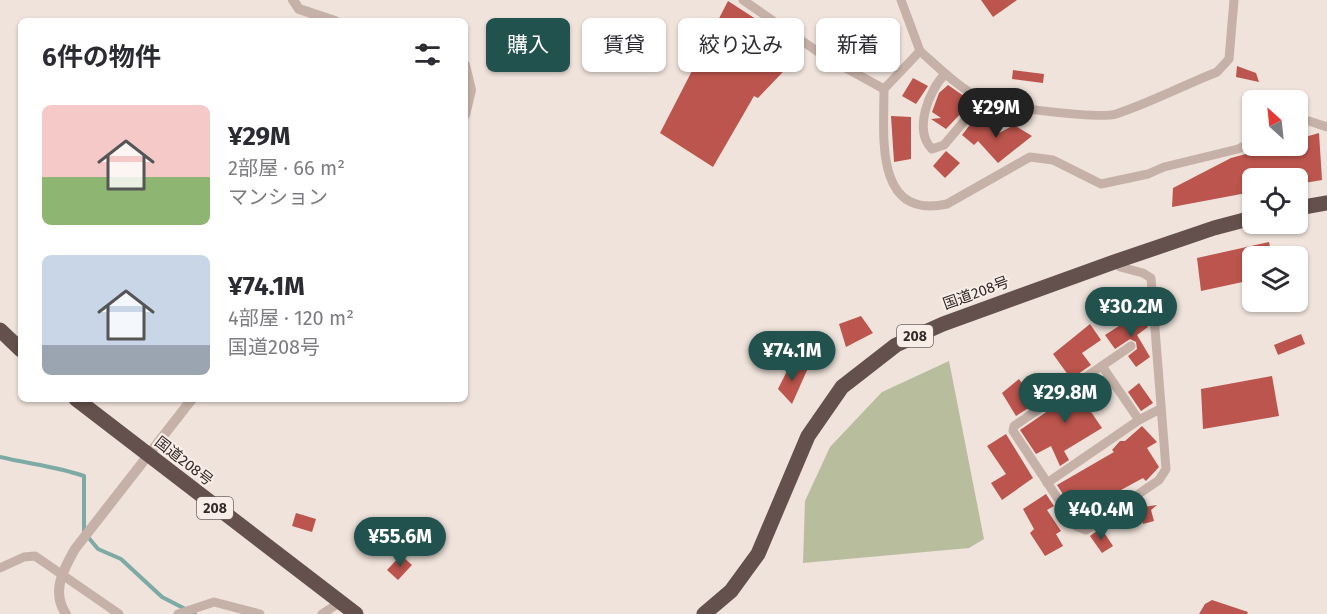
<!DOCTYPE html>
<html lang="ja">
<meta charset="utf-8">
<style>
:root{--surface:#fff;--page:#f7f7f7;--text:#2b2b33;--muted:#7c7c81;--accent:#21524d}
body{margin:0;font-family:"Fira Sans","Noto Sans JP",sans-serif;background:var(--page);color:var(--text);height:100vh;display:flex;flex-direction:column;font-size:22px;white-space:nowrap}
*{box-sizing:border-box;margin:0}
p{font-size:20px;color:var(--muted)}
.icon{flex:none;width:33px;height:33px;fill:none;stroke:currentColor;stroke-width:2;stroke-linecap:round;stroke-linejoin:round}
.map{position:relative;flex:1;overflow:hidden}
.side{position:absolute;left:18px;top:18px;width:450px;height:384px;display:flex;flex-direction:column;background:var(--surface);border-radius:9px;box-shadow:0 2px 4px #0004}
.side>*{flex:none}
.hud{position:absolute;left:486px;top:18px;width:570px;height:54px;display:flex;gap:12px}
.needle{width:39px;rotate:333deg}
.buttons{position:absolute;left:1242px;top:90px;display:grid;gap:12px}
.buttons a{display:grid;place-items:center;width:66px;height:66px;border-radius:9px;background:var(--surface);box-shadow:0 2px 4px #0004;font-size:30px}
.price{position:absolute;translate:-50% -51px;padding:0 14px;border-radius:21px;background:var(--accent);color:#fff;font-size:20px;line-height:39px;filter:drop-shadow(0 2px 3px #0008)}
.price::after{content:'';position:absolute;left:50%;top:36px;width:18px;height:14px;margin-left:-9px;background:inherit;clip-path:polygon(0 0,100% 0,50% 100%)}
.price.active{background:#222;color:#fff}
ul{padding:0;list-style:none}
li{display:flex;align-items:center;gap:18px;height:150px;padding:0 24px}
li span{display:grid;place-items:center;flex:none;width:168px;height:120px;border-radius:9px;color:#555}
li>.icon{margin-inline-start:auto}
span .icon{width:72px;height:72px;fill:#fffc;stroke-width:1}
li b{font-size:26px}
h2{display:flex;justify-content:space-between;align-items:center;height:72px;padding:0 24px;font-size:26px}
.pill{padding:0 21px;border-radius:9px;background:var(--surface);box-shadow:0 2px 4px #0004;font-size:21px;line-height:54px}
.pill.active{background:var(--accent);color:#fff}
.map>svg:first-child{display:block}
.green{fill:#b8bd9d}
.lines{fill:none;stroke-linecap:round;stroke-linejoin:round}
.stream{stroke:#7daaa4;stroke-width:4}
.building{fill:#bc554d}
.minor{stroke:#c6b1a8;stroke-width:9}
.tertiary{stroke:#c6b1a8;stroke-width:10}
.trunk{stroke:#64504d;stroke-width:15}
.labels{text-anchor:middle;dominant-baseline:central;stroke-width:4.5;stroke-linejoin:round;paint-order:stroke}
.shield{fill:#f8ede7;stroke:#6f6461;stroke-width:1.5}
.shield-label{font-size:14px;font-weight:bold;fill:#342a28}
.street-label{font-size:15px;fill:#342a28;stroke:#f8ede7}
</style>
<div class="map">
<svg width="1327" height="614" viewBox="0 0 1327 614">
<rect width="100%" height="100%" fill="#efe3db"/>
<polygon class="green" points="949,361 984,539 969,548 803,563 805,501 830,447 882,392"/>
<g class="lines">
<g class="stream">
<path d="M0 457C29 464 56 466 84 476V531"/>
<polyline points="88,537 98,549 121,559 162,597 195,614"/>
</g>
</g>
<g class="building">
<polygon points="981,0 1017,0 993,17"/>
<polygon points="728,1 804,50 758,98 754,96 713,167 660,133"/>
<polygon points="1237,66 1256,73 1259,82 1236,77"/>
<polygon points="1013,70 1044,74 1043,83 1012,79"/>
<polygon points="913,78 928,86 916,104 902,96"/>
<polygon points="948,85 971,101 962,107 965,109 946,129 931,119 941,118 932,112 939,93"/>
<polygon points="891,116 911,117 911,159 894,162"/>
<polygon points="976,117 999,133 1014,125 1032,136 998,163 978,141 974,145 962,135"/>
<polygon points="1319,133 1322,180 1298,184 1298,178 1252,178 1252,192 1172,207 1173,188 1231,158 1275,146 1298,146 1298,139"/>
<polygon points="946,151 960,163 945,178 933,166"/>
<polygon points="1269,242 1272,256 1252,256 1252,280 1201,291 1197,258"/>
<polygon points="1139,313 1148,327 1137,335 1150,357 1136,367 1128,356 1137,349 1136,342 1130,339 1115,349 1105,335"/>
<polygon points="861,316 873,333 846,347 839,324"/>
<polygon points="1090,324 1101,340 1082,353 1091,365 1071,379 1053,354"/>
<polygon points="1301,334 1305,344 1278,355 1274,345"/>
<polygon points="790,365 808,368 792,404 778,389"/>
<polygon points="1272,376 1279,416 1203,429 1201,389"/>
<polygon points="1096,378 1104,390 1086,401 1089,405 1087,406 1102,428 1064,451 1069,460 1060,466 1051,446 1036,454 1020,430"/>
<polygon points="1019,379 1036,403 1016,416 1002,393"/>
<polygon points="1139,383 1153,403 1141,411 1128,392"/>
<polygon points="1142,426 1157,442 1147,448 1159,467 1146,481 1143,478 1110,496 1111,498 1090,513 1093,517 1085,522 1082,521 1070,501 1068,502 1057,485 1114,452 1112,450 1120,441 1125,441"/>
<polygon points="1006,434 1033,478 1002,500 991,483 1006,474 987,446"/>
<polygon points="1046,494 1054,506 1047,510 1061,531 1056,534 1063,546 1045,556 1030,533 1034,529 1023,509"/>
<polygon points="1157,505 1151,510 1154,521 1143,524 1141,516 1123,526 1118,516 1130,509"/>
<polygon points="296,513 316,519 312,532 292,526"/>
<polygon points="1101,528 1113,546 1102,553 1090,536"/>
<polygon points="401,555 412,565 398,580 387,570"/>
<polygon points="1212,600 1248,612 1247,614 1199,614 1205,604"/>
</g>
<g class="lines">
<g class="minor">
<polyline points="743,0 824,56 884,89"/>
<path d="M901 0 920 51 884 89C884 136 874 220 947 204L1030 157 1053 160 1101 184 1148 174 1164 167 1238 149 1252 142"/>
<path d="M920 51C939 68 958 87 981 99 996 107 1099 119 1116 114 1150 103 1184 85 1217 72L1229 59 1234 0"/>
<path d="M945 74C929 90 913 130 932 149L944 145 982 100"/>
<polyline points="1298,123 1309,121 1327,127"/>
<polyline points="1117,261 1120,267 1143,273 1151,278 1166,469 1159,480 1086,530 1076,526 1013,431 1014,426 1131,346"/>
<polyline points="1102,366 1139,420"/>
<polyline points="1047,483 1139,420 1160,409"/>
<polyline points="0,568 24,557 35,556 119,614"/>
<polyline points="178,614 214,602 260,614"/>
<polyline points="322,614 339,603"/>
</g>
<g class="tertiary">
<polyline points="293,0 299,9 335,21"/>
<polyline points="465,65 471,90 465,115"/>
<path d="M66 614C51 592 63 570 75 549L192 399"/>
</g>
<g class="trunk">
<polyline points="1298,208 1327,203"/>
<polyline points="0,330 21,350"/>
<polyline points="76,399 356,614"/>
<polyline points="704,614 731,591 758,554 808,436 842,387 896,345 943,324 1117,261 1214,228 1252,218"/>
</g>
</g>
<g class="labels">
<g class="shield">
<rect x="897" y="325" width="36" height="22" rx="4.5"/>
<rect x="197" y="497" width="36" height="22" rx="4.5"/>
</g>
<g class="shield-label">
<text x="915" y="336">208</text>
<text x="215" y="508">208</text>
</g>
<g class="street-label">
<text transform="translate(976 293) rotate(-20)">国道208号</text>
<text transform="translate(184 461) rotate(38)">国道208号</text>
</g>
</g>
</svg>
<div class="buttons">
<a><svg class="needle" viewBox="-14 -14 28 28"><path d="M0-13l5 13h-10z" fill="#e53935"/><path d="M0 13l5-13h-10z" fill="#7c7c81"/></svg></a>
<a><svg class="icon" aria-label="locate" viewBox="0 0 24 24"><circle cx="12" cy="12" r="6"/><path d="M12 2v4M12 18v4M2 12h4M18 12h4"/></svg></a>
<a><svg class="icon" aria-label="layers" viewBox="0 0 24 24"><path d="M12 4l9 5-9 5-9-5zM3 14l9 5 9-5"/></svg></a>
</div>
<b class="price active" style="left:996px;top:139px">¥29M</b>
<b class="price" style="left:1131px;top:338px">¥30.2M</b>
<b class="price" style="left:792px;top:382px">¥74.1M</b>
<b class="price" style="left:1065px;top:424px">¥29.8M</b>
<b class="price" style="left:1101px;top:541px">¥40.4M</b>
<b class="price" style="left:400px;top:568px">¥55.6M</b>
<div class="hud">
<a class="pill active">購入</a>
<a class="pill">賃貸</a>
<a class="pill">絞り込み</a>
<a class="pill">新着</a>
</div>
<section class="side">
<h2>6件の物件<svg class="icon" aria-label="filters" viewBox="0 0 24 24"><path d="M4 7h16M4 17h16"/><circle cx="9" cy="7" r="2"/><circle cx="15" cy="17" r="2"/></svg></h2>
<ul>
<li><span style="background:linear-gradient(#f6c9c9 60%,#8fb573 0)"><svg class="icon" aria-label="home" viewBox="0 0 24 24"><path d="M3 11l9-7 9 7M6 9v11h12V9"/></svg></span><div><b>¥29M</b><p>2部屋 · 66 m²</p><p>マンション</p></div></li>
<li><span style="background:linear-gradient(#c9d6e8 75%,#9aa5b1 0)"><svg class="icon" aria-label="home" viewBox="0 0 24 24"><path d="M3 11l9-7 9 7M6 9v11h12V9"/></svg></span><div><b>¥74.1M</b><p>4部屋 · 120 m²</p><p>国道208号</p></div></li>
</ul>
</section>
</div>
